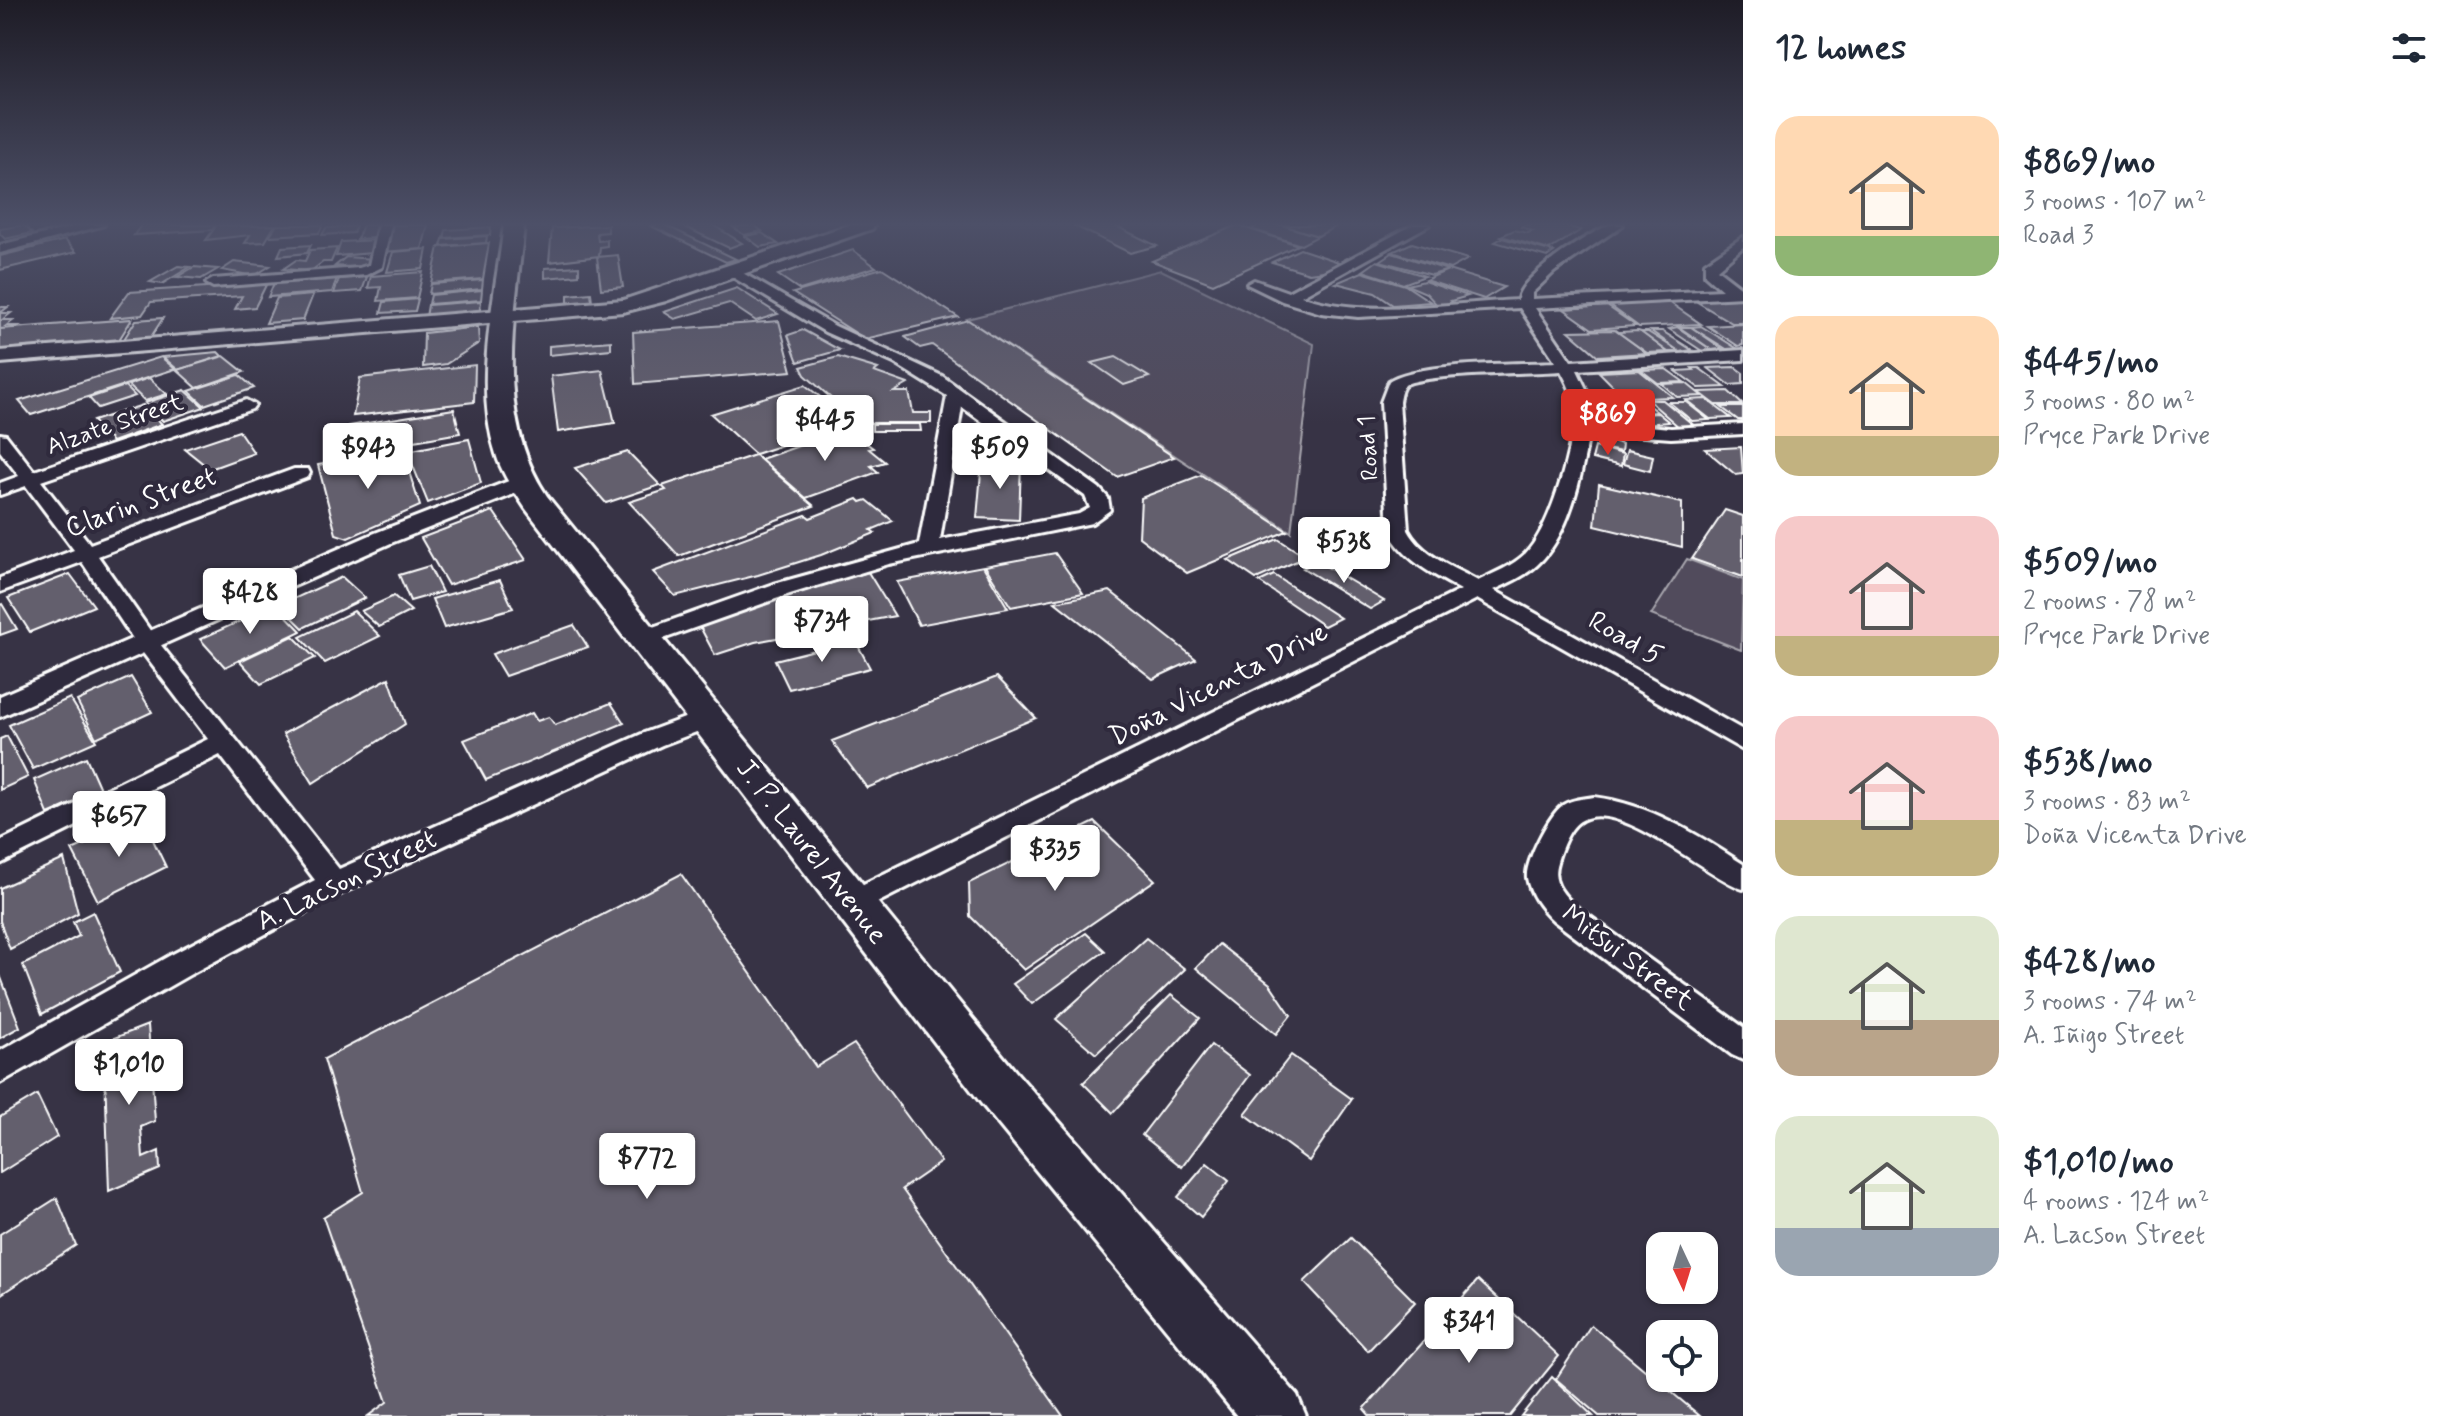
<!DOCTYPE html>
<meta charset="utf-8">
<style>
:root{--surface:#fff;--page:#f2f2f3;--text:#1f2937;--muted:#747a83;--accent:#d93025}
body{margin:0;font-family:Mynerve,sans-serif;background:var(--page);color:var(--text);height:100vh;display:flex;flex-direction:column;font-size:30px;white-space:nowrap}
*{box-sizing:border-box;margin:0}
p{font-size:26px;color:var(--muted)}
.icon{flex:none;width:44px;height:44px;fill:none;stroke:currentColor;stroke-width:2;stroke-linecap:round;stroke-linejoin:round}
.map{position:relative;flex:1;overflow:hidden}
.side{display:flex;flex-direction:column;background:var(--surface);width:720px}
.side>*{flex:none}
.needle{width:52px;rotate:176deg}
.buttons{position:absolute;left:1646px;top:1232px;display:grid;gap:16px}
.buttons a{display:grid;place-items:center;width:72px;height:72px;border-radius:16px;background:var(--surface);box-shadow:0 2px 6px #0004;font-size:40px}
.price{position:absolute;translate:-50% -68px;padding:0 18px;border-radius:8px;background:#fff;color:#222;font-size:26px;line-height:52px;filter:drop-shadow(0 2px 4px #0008)}
.price::after{content:'';position:absolute;left:50%;top:48px;width:24px;height:18px;margin-left:-12px;background:inherit;clip-path:polygon(0 0,100% 0,50% 100%)}
.price.on{background:var(--accent);color:#fff}
ul{padding:0;list-style:none}
li{display:flex;align-items:center;gap:24px;height:200px;padding:0 32px}
li span{display:grid;place-items:center;flex:none;width:224px;height:160px;border-radius:24px;color:#555}
li>.icon{margin-inline-start:auto}
span .icon{width:96px;height:96px;fill:#fffc;stroke-width:1}
li b{font-size:34px}
h2{display:flex;justify-content:space-between;align-items:center;height:96px;padding:0 32px;font-size:34px}
main{display:flex;flex:1;min-height:0}
.map>svg:first-child{display:block}
.green{fill:#514c5c;stroke:#a8a6ae;stroke-width:2}
.building{fill:#635f6d;stroke:#fff;stroke-width:2}
.lines{fill:none;stroke-linecap:round;stroke-linejoin:round}
.minor-casing{stroke:#fff;stroke-width:6}
.tertiary-casing{stroke:#fff;stroke-width:6}
.secondary-casing{stroke:#fff;stroke-width:6}
.primary-casing{stroke:#fff;stroke-width:6}
.minor{fill:#2f2a3d;fill-rule:evenodd}
.tertiary{fill:#2f2a3d;fill-rule:evenodd}
.secondary{fill:#2f2a3d;fill-rule:evenodd}
.primary{fill:#2f2a3d;fill-rule:evenodd}
.labels{text-anchor:middle;dominant-baseline:central;stroke-width:8;stroke-linejoin:round;paint-order:stroke}
.far-street-label{font-size:24px;fill:#fff;stroke:#2f2a3d}
.street-label{font-size:28px;fill:#fff;stroke:#2f2a3d}
</style>
<main>
<div class="map">
<svg width="1743" height="1416" viewBox="0 0 1743 1416">
<rect width="100%" height="100%" fill="#373345"/>
<filter id="ink" filterUnits="userSpaceOnUse"><feTurbulence type="fractalNoise" baseFrequency=".0125" numOctaves="2"/><feDisplacementMap in="SourceGraphic" scale="16" xChannelSelector="R" yChannelSelector="G"/><feConvolveMatrix kernelMatrix="1 2 1 2 8 2 1 2 1" color-interpolation-filters="sRGB"/></filter>
<g filter="url(#ink)">
<g class="green">
<polygon points="1161,270 1314,344 1291,532 967,319"/>
<polygon points="1687,559 1743,580 1741,650 1651,615"/>
</g>
<g class="building">
<polygon points="24,225 32,233 5,239 0,234 0,229"/>
<polygon points="141,225 215,225 212,230 134,235"/>
<polygon points="217,225 248,226 275,225 265,242 245,243 250,235 206,240"/>
<polygon points="277,225 323,225 319,233 269,236"/>
<polygon points="363,225 381,225 377,238 357,239"/>
<polygon points="391,225 428,225 422,249 382,252"/>
<polygon points="608,225 608,232 597,233 598,241 607,240 607,246 600,247 599,256 549,262 552,228"/>
<polygon points="649,225 665,225 736,259 726,262"/>
<polygon points="681,225 713,225 742,243 729,248"/>
<polygon points="754,225 762,231 744,235 733,227"/>
<polygon points="1073,225 1114,225 1157,246 1130,253"/>
<polygon points="1237,225 1298,245 1213,284 1152,261"/>
<polygon points="1259,225 1282,225 1318,236 1301,245 1251,229"/>
<polygon points="1283,225 1339,225 1318,236"/>
<polygon points="1523,225 1563,225 1581,230 1549,250 1501,236 1514,230 1528,233 1533,231 1521,227"/>
<polygon points="356,226 353,233 322,235 326,228"/>
<polygon points="491,227 490,235 444,238 446,230"/>
<polygon points="762,233 778,244 760,247 745,236"/>
<polygon points="487,236 486,243 441,246 443,239"/>
<polygon points="1502,238 1554,252 1547,257 1495,242"/>
<polygon points="65,240 76,252 0,270 0,256"/>
<polygon points="376,240 372,253 336,256 341,242"/>
<polygon points="489,243 483,279 431,283 439,247"/>
<polygon points="1412,243 1468,259 1450,269 1392,252"/>
<polygon points="311,245 307,253 278,256 282,247"/>
<polygon points="337,248 331,262 323,262 311,271 283,269 296,260 305,261 310,250"/>
<polygon points="427,249 423,269 387,272 393,252"/>
<polygon points="1300,249 1339,262 1324,271 1309,273 1272,262"/>
<polygon points="853,250 876,267 800,290 778,275"/>
<polygon points="1392,253 1448,270 1432,275 1380,261"/>
<polygon points="618,255 623,287 601,289 597,257"/>
<polygon points="346,257 374,259 363,268 335,266"/>
<polygon points="1377,261 1425,276 1403,284 1363,271"/>
<polygon points="234,262 270,266 254,276 222,270"/>
<polygon points="178,266 190,267 162,284 150,282"/>
<polygon points="579,266 579,275 545,278 545,268"/>
<polygon points="194,267 218,269 201,279 177,277"/>
<polygon points="882,268 958,317 865,339 793,293"/>
<polygon points="1448,270 1504,287 1484,299 1425,280"/>
<polygon points="423,272 417,298 378,301 381,287 368,288 371,276"/>
<polygon points="1362,272 1405,285 1431,302 1393,305 1375,293 1336,283"/>
<polygon points="367,277 362,291 334,293 339,279"/>
<polygon points="337,278 332,292 268,297 274,283"/>
<polygon points="483,280 482,289 429,294 431,284"/>
<polygon points="1424,281 1468,296 1451,301 1455,304 1437,305 1426,293 1407,285"/>
<polygon points="267,283 255,307 235,309 242,296 151,302 142,315 110,318 129,292"/>
<polygon points="737,288 778,314 756,321 729,303 675,319 664,312"/>
<polygon points="482,290 481,300 429,304 431,295"/>
<polygon points="591,293 592,301 568,303 568,295"/>
<polygon points="313,295 303,320 266,323 277,298"/>
<polygon points="1743,296 1743,323 1732,323 1694,300"/>
<polygon points="418,299 415,311 381,313 384,302"/>
<polygon points="481,301 480,312 426,317 428,305"/>
<polygon points="1669,302 1701,324 1639,327 1609,305"/>
<polygon points="1607,306 1636,326 1592,329 1564,309"/>
<polygon points="0,307 8,307 0,313 11,313 2,320 14,320 6,326 19,326 9,334 0,334"/>
<polygon points="163,318 151,337 124,339 136,320"/>
<polygon points="132,319 117,343 0,352 0,329"/>
<polygon points="968,320 1174,457 1117,477 932,345 920,348 905,337"/>
<polygon points="779,321 792,371 635,384 633,332"/>
<polygon points="1743,324 1743,345 1738,346 1708,326"/>
<polygon points="1701,326 1738,349 1728,350 1691,327"/>
<polygon points="478,327 479,343 446,364 423,367 424,333"/>
<polygon points="1677,327 1712,350 1702,351 1669,329"/>
<polygon points="1679,327 1691,327 1723,349 1712,350"/>
<polygon points="803,330 834,347 840,350 798,362 788,335"/>
<polygon points="1615,330 1647,353 1598,356 1569,331"/>
<polygon points="1638,331 1641,332 1668,352 1647,353 1618,332"/>
<polygon points="1651,331 1662,331 1692,350 1680,352"/>
<polygon points="1641,332 1648,332 1680,352 1668,352"/>
<polygon points="611,341 611,349 549,355 549,346"/>
<polygon points="218,352 222,356 178,370 163,357"/>
<polygon points="224,356 244,372 197,388 177,370"/>
<polygon points="161,357 175,369 31,415 19,401"/>
<polygon points="838,357 878,369 874,372 908,384 894,392 909,392 913,413 931,413 931,423 859,423 805,375 801,367"/>
<polygon points="1116,357 1149,377 1124,385 1092,363"/>
<polygon points="475,365 474,402 353,416 360,378"/>
<polygon points="1735,367 1743,373 1743,384 1730,385 1708,368"/>
<polygon points="1692,368 1699,368 1725,387 1699,388 1676,371 1694,370"/>
<polygon points="1666,369 1684,382 1658,383 1641,370"/>
<polygon points="602,370 615,423 558,432 551,376"/>
<polygon points="1639,370 1673,397 1645,398 1618,391 1599,372"/>
<polygon points="239,375 254,388 204,405 189,391"/>
<polygon points="149,378 167,394 145,401 128,385"/>
<polygon points="1686,383 1702,396 1677,397 1662,384"/>
<polygon points="805,385 852,422 755,454 711,414"/>
<polygon points="125,386 135,396 98,408 89,398"/>
<polygon points="185,390 204,407 163,421 145,403"/>
<polygon points="1728,391 1743,405 1716,405 1699,392"/>
<polygon points="1706,399 1731,418 1710,419 1686,400"/>
<polygon points="1648,400 1663,400 1696,427 1680,428"/>
<polygon points="1644,402 1657,412 1623,414 1611,404"/>
<polygon points="1669,402 1686,402 1709,420 1692,421"/>
<polygon points="143,405 162,424 112,442 93,421"/>
<polygon points="1721,407 1743,407 1743,420 1738,420"/>
<polygon points="454,409 460,433 351,452 349,426"/>
<polygon points="1658,413 1669,422 1631,425 1620,416"/>
<polygon points="872,424 920,424 921,431 872,431"/>
<polygon points="848,429 873,448 869,449 885,462 871,466 878,472 806,498 761,459"/>
<polygon points="239,431 254,453 210,469 185,449"/>
<polygon points="1600,438 1622,444 1621,452 1598,447"/>
<polygon points="469,439 481,483 428,503 407,451"/>
<polygon points="1595,447 1623,454 1621,466 1592,459"/>
<polygon points="1741,447 1743,474 1736,475 1705,449"/>
<polygon points="402,450 420,506 348,538 336,534 318,465"/>
<polygon points="1627,450 1653,456 1650,471 1623,464"/>
<polygon points="628,452 660,485 606,503 575,468"/>
<polygon points="755,455 814,506 679,556 629,502 666,490 662,486"/>
<polygon points="982,461 1021,463 1019,520 977,518"/>
<polygon points="1201,475 1287,531 1187,573 1139,537 1141,498"/>
<polygon points="1599,484 1682,503 1682,547 1595,526"/>
<polygon points="858,499 861,502 867,500 893,521 871,530 875,533 821,555 758,575 675,596 653,572 806,515 810,518"/>
<polygon points="1725,510 1743,516 1743,577 1692,559"/>
<polygon points="493,511 526,560 448,585 421,538"/>
<polygon points="1278,539 1306,557 1256,579 1228,560"/>
<polygon points="1055,553 1083,593 1011,607 985,566"/>
<polygon points="1317,561 1384,601 1370,609 1303,568"/>
<polygon points="429,566 442,592 410,601 399,575"/>
<polygon points="983,566 1008,608 919,625 897,582"/>
<polygon points="868,572 895,616 755,642 715,655 698,623"/>
<polygon points="70,574 94,606 30,632 8,598"/>
<polygon points="1274,575 1340,618 1324,626 1259,582"/>
<polygon points="342,577 365,598 303,628 280,605"/>
<polygon points="500,580 513,608 444,628 432,599"/>
<polygon points="1110,591 1196,659 1153,679 1055,602"/>
<polygon points="394,596 411,611 379,627 361,611"/>
<polygon points="2,604 17,629 0,635 0,605"/>
<polygon points="276,605 301,631 225,667 200,639"/>
<polygon points="354,611 380,636 325,663 300,637"/>
<polygon points="574,625 588,647 505,676 492,654"/>
<polygon points="293,636 315,658 261,684 240,661"/>
<polygon points="855,640 870,668 789,689 775,660"/>
<polygon points="131,677 152,712 96,738 77,701"/>
<polygon points="997,677 1036,718 867,788 832,741"/>
<polygon points="389,678 405,724 313,783 283,734"/>
<polygon points="70,698 96,741 33,769 9,725"/>
<polygon points="611,703 624,723 486,780 464,740 532,713 537,721 549,717 555,725"/>
<polygon points="7,736 28,777 0,790 0,739"/>
<polygon points="86,757 101,791 48,814 34,780"/>
<polygon points="143,819 166,867 98,901 72,850"/>
<polygon points="1095,822 1155,880 1024,970 970,916 969,883"/>
<polygon points="64,859 78,913 10,949 0,921 0,888"/>
<polygon points="681,874 816,1067 854,1044 941,1162 902,1189 1063,1416 368,1416 387,1402 323,1217 363,1192 324,1059"/>
<polygon points="93,912 120,972 42,1014 23,965 79,936 73,922"/>
<polygon points="1086,933 1105,951 1032,1004 1013,984"/>
<polygon points="1146,938 1185,969 1096,1054 1056,1019"/>
<polygon points="1219,944 1270,984 1291,1015 1276,1034 1196,968"/>
<polygon points="0,975 20,1027 0,1038"/>
<polygon points="1171,995 1200,1018 1113,1113 1083,1083"/>
<polygon points="148,1025 155,1121 141,1127 143,1158 159,1151 160,1169 109,1191 104,1042"/>
<polygon points="1211,1045 1250,1075 1182,1167 1142,1135"/>
<polygon points="1291,1055 1352,1099 1309,1161 1245,1114"/>
<polygon points="37,1095 57,1137 0,1173 0,1117"/>
<polygon points="1207,1163 1229,1181 1201,1217 1178,1197"/>
<polygon points="57,1198 76,1245 0,1295 0,1234"/>
<polygon points="1351,1238 1415,1302 1368,1351 1304,1282"/>
<polygon points="1478,1280 1559,1356 1510,1416 1370,1416 1364,1409"/>
<polygon points="1591,1325 1700,1416 1599,1416 1556,1379"/>
<polygon points="1552,1377 1593,1416 1521,1416"/>
</g>
<g class="lines">
<defs>
<g id="minor">
<polygon points="81,225 104,225 0,253 0,245"/>
<polygon points="378,225 391,225 382,267 366,275 213,287 206,283 213,279 359,268 369,265"/>
<path d="M1413 225H1429L1301 296C1360 318 1454 303 1518 300 1518 278 1584 237 1605 227 1610 224 1617 225 1623 225L1554 272 1532 293V299L1722 290 1705 275V263L1743 237V247L1717 269 1743 289V297L1535 308 1571 361 1743 350V360L1577 370 1588 393 1590 421 1671 428 1743 424V434L1671 438 1589 432C1582 474 1570 535 1537 565 1525 576 1509 583 1494 590L1743 730V750L1477 599 861 911 851 915 841 911 837 903 841 895 1461 590C1433 574 1403 560 1388 530L1381 402 1389 381C1416 362 1519 364 1556 362L1520 308 1358 317 1321 313 1282 301 1247 284 1254 280 1288 292ZM1561 371C1567 382 1573 393 1573 406 1575 443 1552 525 1526 553 1513 566 1494 573 1478 581 1454 568 1421 555 1408 530L1399 402C1400 396 1401 389 1405 385 1419 374 1537 373 1561 371Z"/>
<path d="M734 268 835 326 942 376 1099 488 1108 498 1110 510 1092 523 889 564 790 594 649 644H633L630 639 633 634 774 584 919 544 947 396 894 363 825 332 729 275V269ZM962 407 1085 496 1090 508 1079 514 940 540Z"/>
<polygon points="246,400 255,405 252,409 41,481 90,544 294,469 308,469 310,473 308,477 98,556 156,639 339,869 644,733 706,710 715,713 718,719 715,725 662,745 344,892 191,974 0,1083 0,1051 169,956 315,880 220,755 0,864 0,841 208,739 140,649 82,562 0,592 0,578 74,550 26,486 0,495 0,483 19,476 0,451 0,434 6,435 34,471"/>
<path d="M1594 797C1649 804 1697 834 1743 864V889C1707 877 1620 798 1582 820 1569 826 1561 849 1557 862 1551 881 1561 892 1574 905L1743 1027V1060L1732 1055 1554 921C1542 910 1530 895 1527 878 1525 862 1549 815 1563 805 1572 799 1584 799 1594 797Z"/>
</g>
<polygon id="tertiary" points="524,475 535,482 532,487 391,543 0,717 0,696 375,533"/>
<polygon id="secondary" points="849,225 875,225 872,229 666,301 623,312 0,363 0,351 623,300"/>
<path id="primary" d="M504 225H524C515 316 493 416 547 496L1015 1071 1297 1395 1306 1416H1237L981 1103 526 509C515 492 502 474 496 454 473 383 495 298 504 225Z"/>
</defs>
<use href="#minor" class="minor-casing"/>
<use href="#tertiary" class="tertiary-casing"/>
<use href="#secondary" class="secondary-casing"/>
<use href="#primary" class="primary-casing"/>
<use href="#minor" class="minor"/>
<use href="#tertiary" class="tertiary"/>
<use href="#secondary" class="secondary"/>
<use href="#primary" class="primary"/>
</g>
</g>
<linearGradient id="sky" x2="0" y2="1"><stop stop-color="#1e1c26"/><stop offset="0.53" stop-color="#4d5068"/><stop offset="1" stop-color="#4d5068" stop-opacity="0"/></linearGradient>
<rect width="1743" height="423" fill="url(#sky)"/>
<g class="labels">
<g class="far-street-label">
<text transform="translate(115 425) rotate(-19)">Alzate Street</text>
<text transform="translate(1369 448) rotate(-94)">Road 1</text>
</g>
<g class="street-label">
<text transform="translate(141 503) rotate(-20)">Clarin Street</text>
<text transform="translate(1625 639) rotate(30)">Road 5</text>
<text transform="translate(1219 685) rotate(-27)">Doña Vicenta Drive</text>
<text transform="translate(811 852) rotate(52)">J. P. Laurel Avenue</text>
<text transform="translate(347 881) rotate(-26)">A. Lacson Street</text>
<text transform="translate(1627 958) rotate(37)">Mitsui Street</text>
</g>
</g>
</svg>
<div class="buttons">
<a><svg class="needle" viewBox="-14 -14 28 28"><path d="M0-13l5 13h-10z" fill="#e53935"/><path d="M0 13l5-13h-10z" fill="#747a83"/></svg></a>
<a><svg class="icon" aria-label="locate" viewBox="0 0 24 24"><circle cx="12" cy="12" r="6"/><path d="M12 2v4M12 18v4M2 12h4M18 12h4"/></svg></a>
</div>
<b class="price on" style="left:1608px;top:457px">$869</b>
<b class="price" style="left:825px;top:463px">$445</b>
<b class="price" style="left:368px;top:491px">$943</b>
<b class="price" style="left:1000px;top:491px">$509</b>
<b class="price" style="left:1344px;top:585px">$538</b>
<b class="price" style="left:250px;top:636px">$428</b>
<b class="price" style="left:822px;top:664px">$734</b>
<b class="price" style="left:119px;top:859px">$657</b>
<b class="price" style="left:1055px;top:893px">$335</b>
<b class="price" style="left:129px;top:1107px">$1,010</b>
<b class="price" style="left:647px;top:1201px">$772</b>
<b class="price" style="left:1469px;top:1365px">$341</b>
</div>
<section class="side">
<h2>12 homes<svg class="icon" aria-label="filters" viewBox="0 0 24 24"><path d="M4 7h16M4 17h16"/><circle cx="9" cy="7" r="2"/><circle cx="15" cy="17" r="2"/></svg></h2>
<ul>
<li><span style="background:linear-gradient(#ffd9b3 75%,#8fb573 0)"><svg class="icon" aria-label="home" viewBox="0 0 24 24"><path d="M3 11l9-7 9 7M6 9v11h12V9"/></svg></span><div><b>$869/mo</b><p>3 rooms · 107 m²</p><p>Road 3</p></div></li>
<li><span style="background:linear-gradient(#ffd9b3 75%,#c2b280 0)"><svg class="icon" aria-label="home" viewBox="0 0 24 24"><path d="M3 11l9-7 9 7M6 9v11h12V9"/></svg></span><div><b>$445/mo</b><p>3 rooms · 80 m²</p><p>Pryce Park Drive</p></div></li>
<li><span style="background:linear-gradient(#f6c9c9 75%,#c2b280 0)"><svg class="icon" aria-label="home" viewBox="0 0 24 24"><path d="M3 11l9-7 9 7M6 9v11h12V9"/></svg></span><div><b>$509/mo</b><p>2 rooms · 78 m²</p><p>Pryce Park Drive</p></div></li>
<li><span style="background:linear-gradient(#f6c9c9 65%,#c2b280 0)"><svg class="icon" aria-label="home" viewBox="0 0 24 24"><path d="M3 11l9-7 9 7M6 9v11h12V9"/></svg></span><div><b>$538/mo</b><p>3 rooms · 83 m²</p><p>Doña Vicenta Drive</p></div></li>
<li><span style="background:linear-gradient(#dfe7d0 65%,#b9a48a 0)"><svg class="icon" aria-label="home" viewBox="0 0 24 24"><path d="M3 11l9-7 9 7M6 9v11h12V9"/></svg></span><div><b>$428/mo</b><p>3 rooms · 74 m²</p><p>A. Iñigo Street</p></div></li>
<li><span style="background:linear-gradient(#dfe7d0 70%,#9aa5b1 0)"><svg class="icon" aria-label="home" viewBox="0 0 24 24"><path d="M3 11l9-7 9 7M6 9v11h12V9"/></svg></span><div><b>$1,010/mo</b><p>4 rooms · 124 m²</p><p>A. Lacson Street</p></div></li>
</ul>
</section>
</main>
